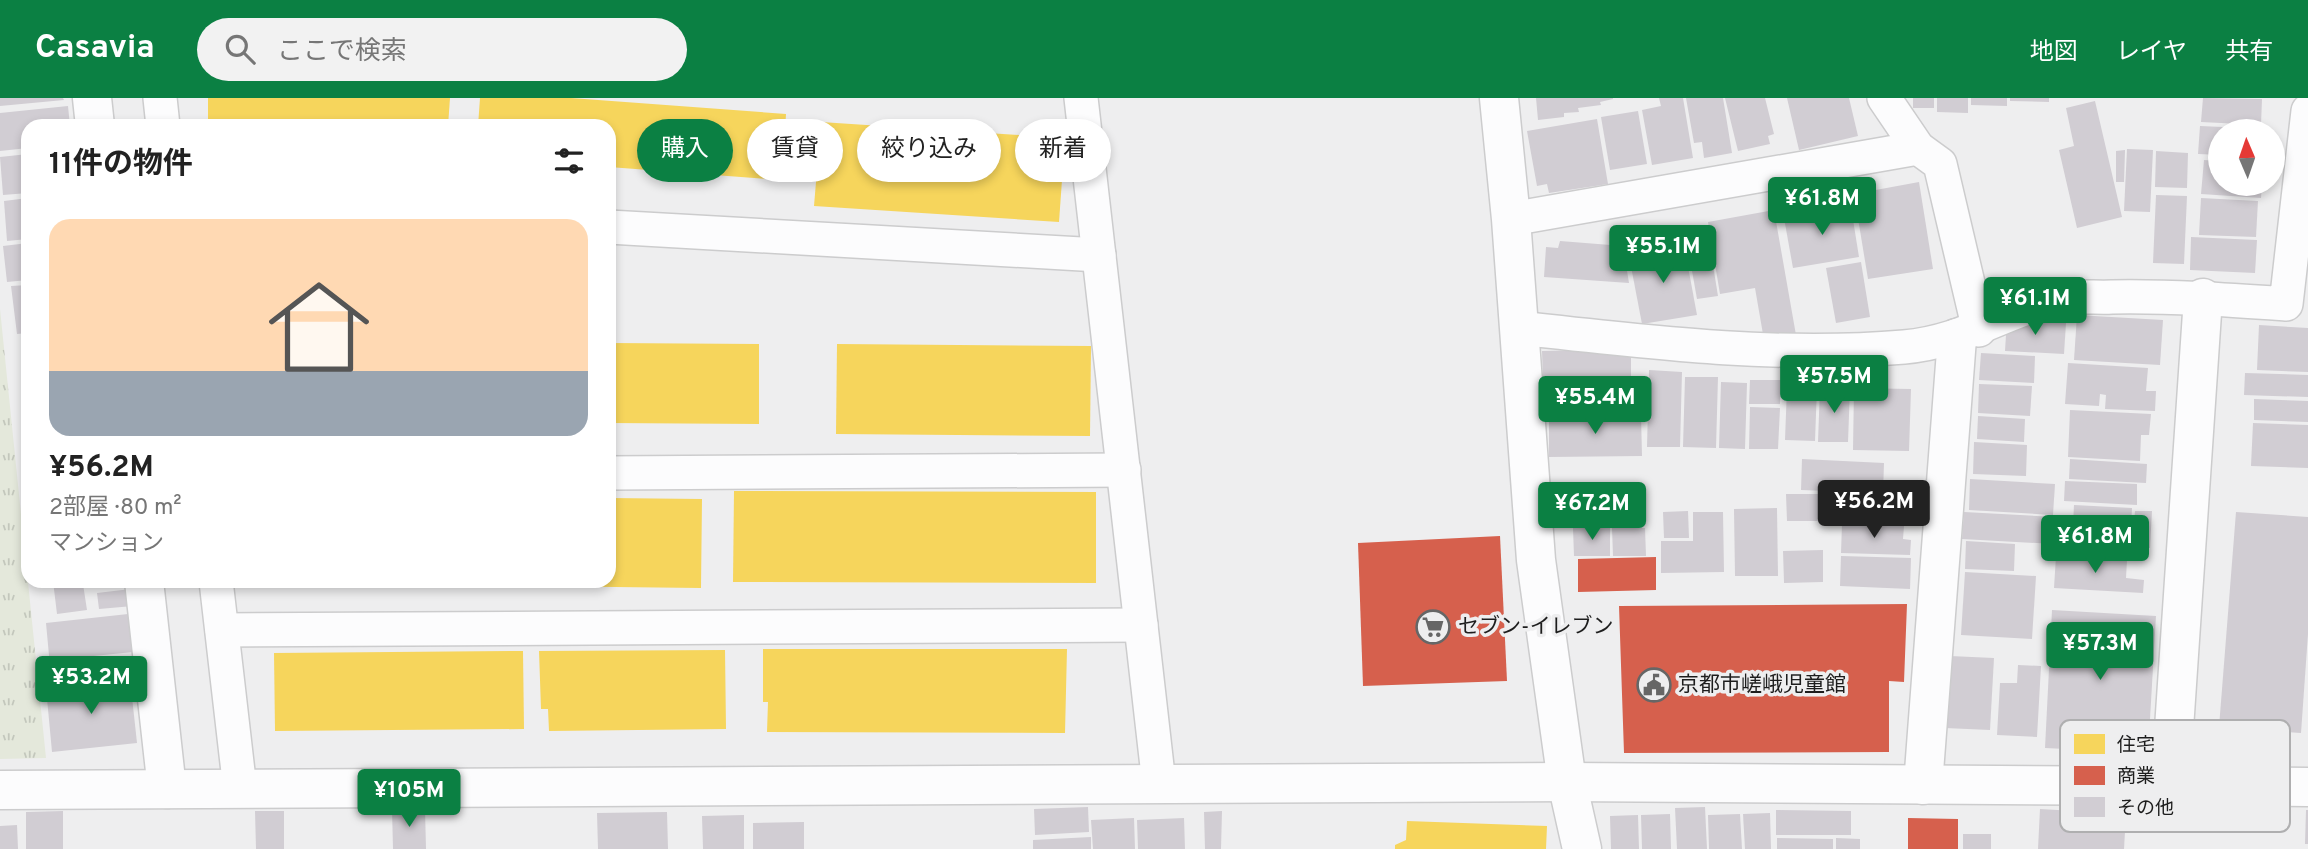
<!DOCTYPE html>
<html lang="ja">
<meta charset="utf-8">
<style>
:root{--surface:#fff;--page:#f2f2f2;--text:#222;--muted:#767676;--line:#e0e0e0;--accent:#0b8043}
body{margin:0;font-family:Overpass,"Noto Sans JP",sans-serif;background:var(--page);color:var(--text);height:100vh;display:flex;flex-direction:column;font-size:26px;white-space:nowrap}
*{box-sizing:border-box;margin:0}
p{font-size:23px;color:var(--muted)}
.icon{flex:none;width:38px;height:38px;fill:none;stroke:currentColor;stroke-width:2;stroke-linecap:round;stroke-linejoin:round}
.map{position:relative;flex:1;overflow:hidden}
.side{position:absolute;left:21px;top:21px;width:595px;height:469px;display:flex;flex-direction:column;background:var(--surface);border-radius:21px;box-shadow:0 4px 10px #0003}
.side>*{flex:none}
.hud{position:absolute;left:637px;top:21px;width:665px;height:63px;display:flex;gap:14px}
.needle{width:46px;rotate:358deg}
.buttons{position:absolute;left:2208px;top:21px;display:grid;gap:14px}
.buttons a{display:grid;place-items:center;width:77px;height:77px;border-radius:50%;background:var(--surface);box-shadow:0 4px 10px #0003;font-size:35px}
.price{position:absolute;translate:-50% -60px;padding:0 16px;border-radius:7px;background:var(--accent);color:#fff;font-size:23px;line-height:46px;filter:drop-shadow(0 2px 4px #0008)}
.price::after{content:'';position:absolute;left:50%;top:42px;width:21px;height:16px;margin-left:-10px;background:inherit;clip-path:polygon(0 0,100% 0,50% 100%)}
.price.on{background:#222;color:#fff}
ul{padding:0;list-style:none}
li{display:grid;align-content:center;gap:14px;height:371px;padding:0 28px}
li+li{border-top:2px solid var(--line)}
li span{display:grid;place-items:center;height:217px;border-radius:21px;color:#555}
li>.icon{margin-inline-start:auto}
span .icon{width:126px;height:126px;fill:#fffc;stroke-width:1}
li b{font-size:30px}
h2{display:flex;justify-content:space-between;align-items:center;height:84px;padding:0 28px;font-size:30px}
.tag{padding:0 24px;border-radius:32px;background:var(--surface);box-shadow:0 4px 10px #0003;font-size:24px;line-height:63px}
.tag.on{background:var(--accent);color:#fff}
header{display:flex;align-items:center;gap:42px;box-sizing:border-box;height:98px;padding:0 35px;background:var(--accent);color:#fff}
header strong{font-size:33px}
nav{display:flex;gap:38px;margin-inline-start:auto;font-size:24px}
.search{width:490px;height:63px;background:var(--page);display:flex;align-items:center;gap:18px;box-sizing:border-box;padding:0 24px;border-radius:38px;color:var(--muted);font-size:26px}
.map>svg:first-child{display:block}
.grass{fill:url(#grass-tufts)}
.homes{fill:#f6d55c}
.shops{fill:#d6604d}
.building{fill:#d1cdd3}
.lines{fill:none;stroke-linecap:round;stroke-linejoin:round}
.service-casing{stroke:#cccccd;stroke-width:36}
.minor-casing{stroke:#cccccd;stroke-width:41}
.service{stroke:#fcfcfd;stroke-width:33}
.minor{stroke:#fcfcfd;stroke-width:38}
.labels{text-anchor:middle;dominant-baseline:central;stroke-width:7;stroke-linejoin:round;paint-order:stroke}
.poi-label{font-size:21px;fill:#1d1d1d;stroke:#eeeeef;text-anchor:start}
.key{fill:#eeeeef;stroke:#afafb0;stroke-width:2}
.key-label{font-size:19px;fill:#1d1d1d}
</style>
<header>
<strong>Casavia</strong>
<div class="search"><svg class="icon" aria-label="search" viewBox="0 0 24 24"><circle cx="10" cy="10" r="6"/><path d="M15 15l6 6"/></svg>ここで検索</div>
<nav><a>地図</a><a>レイヤ</a><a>共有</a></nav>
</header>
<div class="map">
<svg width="2308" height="751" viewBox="0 0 2308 751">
<defs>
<pattern id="grass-tufts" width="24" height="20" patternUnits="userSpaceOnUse" patternTransform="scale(1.75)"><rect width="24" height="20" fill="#e4e8db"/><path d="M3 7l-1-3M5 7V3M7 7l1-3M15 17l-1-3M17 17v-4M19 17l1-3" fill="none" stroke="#c3c7bc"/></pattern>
</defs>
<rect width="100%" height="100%" fill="#eeeeef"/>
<polygon class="grass" points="0,211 46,660 0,661"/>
<g class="homes">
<polygon points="208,0 450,0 448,28 208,28"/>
<polygon points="480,0 571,0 786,16 782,82 609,69 609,28 478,28"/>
<polygon points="821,24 1065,40 1059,124 814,108"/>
<polygon points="609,245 759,246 759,326 609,325"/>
<polygon points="837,246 1091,248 1090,338 836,336"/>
<polygon points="734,393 1096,394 1096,485 733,484"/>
<polygon points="609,400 702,401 701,490 529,488 529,483 609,483"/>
<polygon points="763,551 1067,551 1065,635 767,634 768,604 763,604"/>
<polygon points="725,552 726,631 549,633 548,611 541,611 539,553"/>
<polygon points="523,553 524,631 275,633 274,555"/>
<polygon points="1407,723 1547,728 1546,751 1395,751 1395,747 1406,742"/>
</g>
<g class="shops">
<polygon points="1500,438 1507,583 1363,588 1358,445"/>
<polygon points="1656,459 1656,492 1578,494 1578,461"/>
<polygon points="1907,506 1904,584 1889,583 1889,654 1624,655 1619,508"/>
<polygon points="1908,720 1958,721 1958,751 1908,751"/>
</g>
<g class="building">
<polygon points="0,0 63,0 64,2 0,8"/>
<polygon points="1536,0 1613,0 1613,1 1600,4 1601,7 1578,10 1579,14 1564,15 1564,19 1538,22"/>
<polygon points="1659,0 1683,0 1693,60 1652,67 1642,12 1661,8"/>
<polygon points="1686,0 1723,0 1732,55 1704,60 1702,44 1694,45"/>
<polygon points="1725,0 1765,0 1774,36 1768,38 1770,46 1738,53"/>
<polygon points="1787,0 1849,0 1858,38 1799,52"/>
<rect x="1913" y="0" width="21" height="10"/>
<polygon points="1937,0 1968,0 1968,15 1937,14"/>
<polygon points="1971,0 2007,0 2007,8 1971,7"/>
<polygon points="2010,0 2049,0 2049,4 2010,3"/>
<polygon points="2203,0 2262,1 2261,27 2201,24"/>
<polygon points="2095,3 2122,119 2077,130 2059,52 2074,48 2066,10"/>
<polygon points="68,8 70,28 28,28 28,50 0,53 0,15"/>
<polygon points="1638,13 1647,66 1610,72 1601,19"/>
<polygon points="1597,21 1608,86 1549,95 1547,86 1537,88 1527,33"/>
<polygon points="2200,28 2246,30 2246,33 2221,33 2221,57 2198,56"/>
<polygon points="2127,51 2153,52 2150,114 2124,113"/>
<polygon points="2125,52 2124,84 2116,84 2116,53"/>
<polygon points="2156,53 2188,55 2187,90 2155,89"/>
<polygon points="28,56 28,95 3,97 0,59"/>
<polygon points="2204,62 2221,63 2221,86 2262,86 2261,100 2201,96"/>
<polygon points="1919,84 1933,171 1868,181 1854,96"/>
<polygon points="2156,97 2187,98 2184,166 2153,165"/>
<polygon points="28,100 28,141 7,143 4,103"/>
<polygon points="2201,100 2258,103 2256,139 2199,137"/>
<polygon points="1851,109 1859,159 1793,170 1784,120"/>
<polygon points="1774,112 1796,237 1764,242 1755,190 1720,196 1708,124"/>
<polygon points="1708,136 1718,198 1697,201 1686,139"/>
<polygon points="2191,139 2257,142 2255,175 2190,172"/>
<polygon points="1560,143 1623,148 1629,185 1544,179 1546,149 1558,150"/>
<polygon points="28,145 28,182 7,184 3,148"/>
<polygon points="1684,147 1697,217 1642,226 1629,158"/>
<polygon points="1861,164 1870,219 1836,225 1826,170"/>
<polygon points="28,187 28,235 17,236 11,188"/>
<polygon points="2077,217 2163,222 2160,267 2074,262"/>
<polygon points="2007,221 2066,225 2064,256 2005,253"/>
<polygon points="2259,227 2308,230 2308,274 2257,272"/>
<polygon points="21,242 28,242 28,291 26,291"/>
<polygon points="1631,251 1631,280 1543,282 1542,253"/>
<polygon points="1981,255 2035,258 2034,285 1979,282"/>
<polygon points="2068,265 2148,270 2146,293 2156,293 2155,313 2105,311 2106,297 2100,296 2099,308 2065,306"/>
<polygon points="1649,272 1682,274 1680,349 1647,349"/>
<polygon points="2245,275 2308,277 2308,299 2244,297"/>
<polygon points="1685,279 1718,279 1716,350 1683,349"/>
<polygon points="1638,282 1639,313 1548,314 1548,283"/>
<polygon points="1750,282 1781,282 1780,306 1749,306"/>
<polygon points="1721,284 1747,285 1745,351 1719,350"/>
<polygon points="1979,286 2032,288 2030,318 1978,315"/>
<polygon points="1787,289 1817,289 1815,343 1785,342"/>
<polygon points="1820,289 1850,290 1848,344 1818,344"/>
<polygon points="1854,290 1911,291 1909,353 1853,352"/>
<polygon points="2254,301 2308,303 2308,324 2254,322"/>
<polygon points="1750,309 1780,310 1778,351 1749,351"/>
<polygon points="2070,312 2151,316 2149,337 2141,337 2140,363 2068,359"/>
<polygon points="1641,317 1642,358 1549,359 1549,318"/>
<polygon points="1978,318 2025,321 2024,344 1977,341"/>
<polygon points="2253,325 2308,327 2308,370 2251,368"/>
<polygon points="1974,344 2027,347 2026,378 1973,376"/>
<polygon points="1802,361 1884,365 1883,395 1801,392"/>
<polygon points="2070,361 2147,366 2146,385 2069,381"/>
<polygon points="1970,381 2055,386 2053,417 1969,412"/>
<polygon points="2065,383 2137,386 2137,407 2064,403"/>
<polygon points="1564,396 1638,396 1639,425 1565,426"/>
<polygon points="1786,396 1825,396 1825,423 1787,423"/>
<polygon points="1842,397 1905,398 1904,425 1842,422"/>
<polygon points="2074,407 2132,410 2130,449 2072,446"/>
<polygon points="1777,410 1778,478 1735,478 1734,411"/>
<polygon points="1688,413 1689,440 1664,440 1663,414"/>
<polygon points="2135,413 2152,413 2150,450 2132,449"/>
<polygon points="1693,414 1723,414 1724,474 1661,475 1661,443 1693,443"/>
<polygon points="1964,414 2055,419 2054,446 1962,441"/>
<polygon points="2236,414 2308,419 2308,536 2301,635 2219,629"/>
<polygon points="1842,426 1904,428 1903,441 1911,442 1910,457 1841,455"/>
<polygon points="1573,430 1610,430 1610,458 1574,458"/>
<polygon points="1612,430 1645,430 1646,458 1613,458"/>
<polygon points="1966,443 2015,446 2014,473 1965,471"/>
<polygon points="1823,452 1823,484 1784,485 1783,453"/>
<polygon points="1841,458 1911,460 1910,491 1840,488"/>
<polygon points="2056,458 2127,462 2126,480 2144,482 2143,495 2054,490"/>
<polygon points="1965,474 2036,478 2032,541 1961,537"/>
<polygon points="53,483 91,483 83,486 87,512 57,516"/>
<polygon points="131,491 133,508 99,511 97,495"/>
<polygon points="2052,512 2156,518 2148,655 2045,650"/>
<polygon points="128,516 133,554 84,559 86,576 51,579 46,525"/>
<polygon points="1950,558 1994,560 1990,632 1945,630"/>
<polygon points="2018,567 2041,568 2037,639 1997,637 2000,585 2017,585"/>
<polygon points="130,581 137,645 52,654 46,590"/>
<polygon points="1088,709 1089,734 1035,737 1034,711"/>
<polygon points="1705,709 1707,751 1677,751 1675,710"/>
<polygon points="392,711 425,711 426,751 393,751"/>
<polygon points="2040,711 2126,716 2124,751 2038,751"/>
<polygon points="1776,712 1851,713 1851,737 1776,737"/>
<polygon points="2306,712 2308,712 2308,746 2305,746"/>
<polygon points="63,713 63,751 26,751 26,714"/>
<polygon points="255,713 284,713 284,751 256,751"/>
<polygon points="1222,713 1221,751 1205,751 1204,714"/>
<polygon points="667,714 668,751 598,751 597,715"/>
<polygon points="1770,715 1771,751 1745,751 1743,716"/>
<polygon points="1670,716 1671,751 1642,751 1641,717"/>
<polygon points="1740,716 1742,751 1709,751 1708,717"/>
<polygon points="744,717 744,751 703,751 702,718"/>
<polygon points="1638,717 1639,751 1611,751 1610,718"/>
<polygon points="1134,720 1135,751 1093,751 1091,722"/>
<polygon points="1184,720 1185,751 1138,751 1137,722"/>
<polygon points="804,724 804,751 753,751 753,725"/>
<polygon points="17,727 18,751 0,751 0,728"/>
<rect x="1963" y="736" width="28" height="15"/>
<polygon points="1091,739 1091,751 1033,751 1033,742"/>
<polygon points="1777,740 1833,741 1833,751 1777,751"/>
<polygon points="1836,740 1860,741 1860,751 1836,751"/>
</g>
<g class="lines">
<defs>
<g id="service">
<polyline points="160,0 163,28"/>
<polyline points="1081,0 1159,686"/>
<polyline points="1884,0 1918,50 1940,66 1979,232"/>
<polyline points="1511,121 1918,50"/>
<polyline points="609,129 1099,157"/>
<path d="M1519 230C1647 244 1775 260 1904 249 1965 244 2004 212 2059 201 2076 197 2095 200 2112 199 2171 198 2228 202 2286 206L2308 13"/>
<polyline points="609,375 1124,372"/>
<polyline points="216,483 240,691"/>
<polyline points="222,532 1141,527"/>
</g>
<g id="minor">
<polyline points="92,0 95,28"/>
<polyline points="1499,0 1511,121 1536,462 1567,684 1582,751"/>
<polyline points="144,483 167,691"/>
<polyline points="1923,687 1957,240"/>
<polyline points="2170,690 2203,200"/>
<polyline points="0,692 1567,684 2308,689"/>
</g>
</defs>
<use href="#service" class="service-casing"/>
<use href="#minor" class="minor-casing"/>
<use href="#service" class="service"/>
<use href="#minor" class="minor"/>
</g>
<defs>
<symbol id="supermarket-ring" viewBox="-11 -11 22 22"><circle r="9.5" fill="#eeeeef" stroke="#666" stroke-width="1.5"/><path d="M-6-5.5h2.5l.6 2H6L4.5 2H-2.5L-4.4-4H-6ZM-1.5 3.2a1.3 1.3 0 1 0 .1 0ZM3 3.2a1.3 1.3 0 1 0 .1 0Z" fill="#666"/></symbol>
<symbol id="civic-ring" viewBox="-11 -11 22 22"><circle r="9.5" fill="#eeeeef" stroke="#666" stroke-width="1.5"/><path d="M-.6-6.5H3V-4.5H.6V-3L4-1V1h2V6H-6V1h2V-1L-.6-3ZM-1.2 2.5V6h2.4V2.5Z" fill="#666"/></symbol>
</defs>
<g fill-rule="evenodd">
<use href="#supermarket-ring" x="1414" y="510" width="38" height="38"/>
<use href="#civic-ring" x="1635" y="568" width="38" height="38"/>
</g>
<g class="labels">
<g class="poi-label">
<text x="1458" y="529">セブン-イレブン</text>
<text x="1678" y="587">京都市嵯峨児童館</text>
</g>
</g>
<rect x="2060" y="622" width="230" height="112" rx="10" class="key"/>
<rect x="2074" y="636" width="31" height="20" fill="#f6d55c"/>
<rect x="2074" y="668" width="31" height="19" fill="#d6604d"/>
<rect x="2074" y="699" width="31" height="20" fill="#d1cdd3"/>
<g class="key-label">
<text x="2117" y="653">住宅</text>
<text x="2117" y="684">商業</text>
<text x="2117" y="716">その他</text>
</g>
</svg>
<div class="buttons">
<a><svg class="needle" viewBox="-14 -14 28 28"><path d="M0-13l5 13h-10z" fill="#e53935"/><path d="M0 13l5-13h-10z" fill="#767676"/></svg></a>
</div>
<b class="price" style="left:1822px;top:139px">¥61.8M</b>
<b class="price" style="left:1663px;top:187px">¥55.1M</b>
<b class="price" style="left:2035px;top:239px">¥61.1M</b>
<b class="price" style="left:1834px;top:317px">¥57.5M</b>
<b class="price" style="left:1595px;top:338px">¥55.4M</b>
<b class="price on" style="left:1874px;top:442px">¥56.2M</b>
<b class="price" style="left:1592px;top:444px">¥67.2M</b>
<b class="price" style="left:2095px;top:477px">¥61.8M</b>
<b class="price" style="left:2100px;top:584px">¥57.3M</b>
<b class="price" style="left:91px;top:618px">¥53.2M</b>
<b class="price" style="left:409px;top:731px">¥105M</b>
<div class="hud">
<a class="tag on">購入</a>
<a class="tag">賃貸</a>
<a class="tag">絞り込み</a>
<a class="tag">新着</a>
</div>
<section class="side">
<h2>11件の物件<svg class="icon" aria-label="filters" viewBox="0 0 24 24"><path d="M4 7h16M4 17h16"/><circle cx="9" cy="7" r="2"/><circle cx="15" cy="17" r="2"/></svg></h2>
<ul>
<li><span style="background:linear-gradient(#ffd9b3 70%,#9aa5b1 0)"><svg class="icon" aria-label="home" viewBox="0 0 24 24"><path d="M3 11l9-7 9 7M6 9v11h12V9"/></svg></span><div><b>¥56.2M</b><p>2部屋 · 80 m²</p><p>マンション</p></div></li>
</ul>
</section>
</div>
